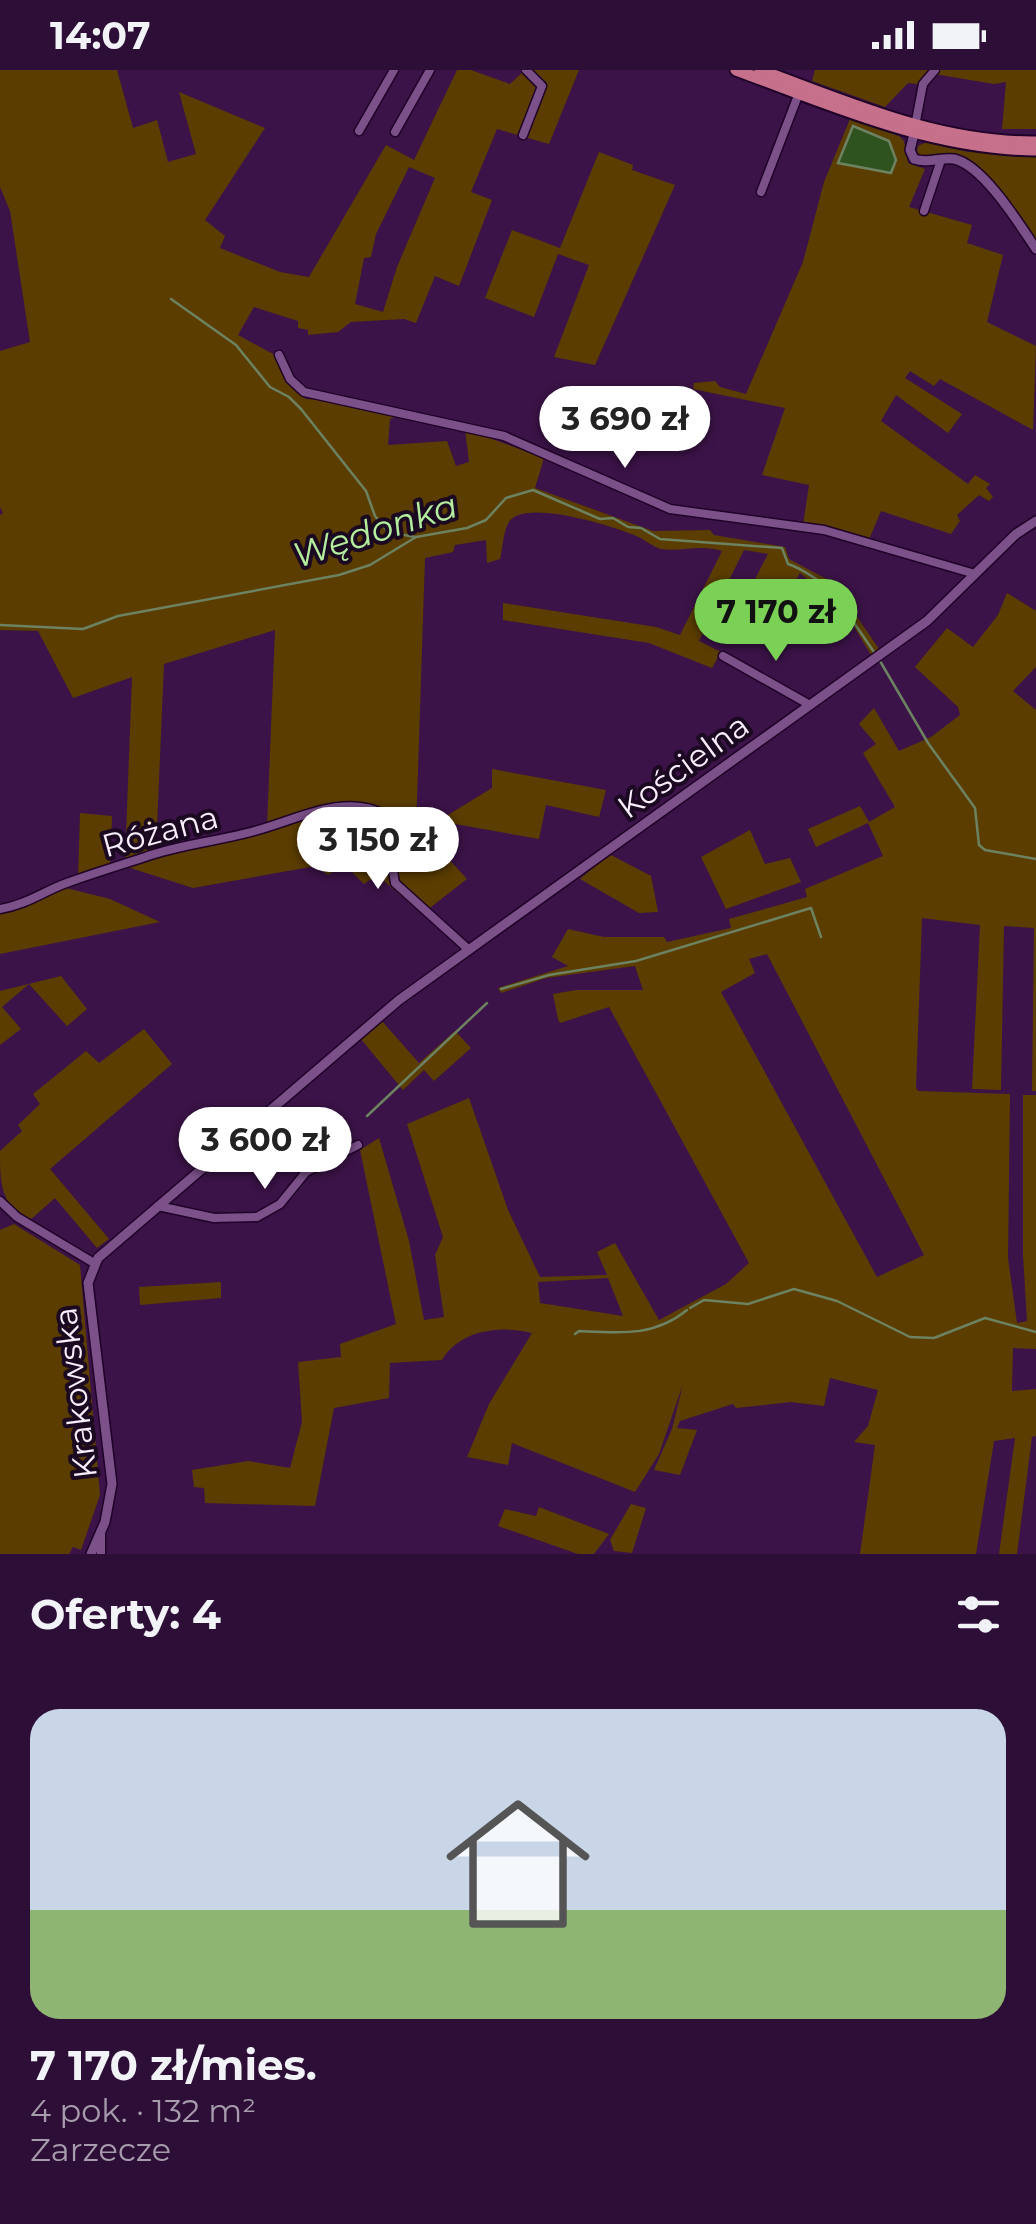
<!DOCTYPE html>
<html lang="pl">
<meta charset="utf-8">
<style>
:root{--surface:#2d0e36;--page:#35173e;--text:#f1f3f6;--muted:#a79cad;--line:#482e51;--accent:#7bd156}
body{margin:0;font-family:Montserrat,sans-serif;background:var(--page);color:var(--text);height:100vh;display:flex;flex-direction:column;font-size:38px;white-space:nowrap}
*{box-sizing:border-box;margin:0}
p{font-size:32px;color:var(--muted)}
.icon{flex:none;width:55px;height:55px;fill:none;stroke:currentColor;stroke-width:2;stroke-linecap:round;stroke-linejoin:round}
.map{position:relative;height:1484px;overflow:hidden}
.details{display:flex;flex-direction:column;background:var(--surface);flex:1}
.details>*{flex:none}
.price{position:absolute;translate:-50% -85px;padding:0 22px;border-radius:35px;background:#fff;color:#222;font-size:32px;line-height:65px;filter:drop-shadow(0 2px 5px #0008)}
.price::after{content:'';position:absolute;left:50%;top:60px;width:30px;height:22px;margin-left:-15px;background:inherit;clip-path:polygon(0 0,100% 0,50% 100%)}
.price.on{background:var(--accent);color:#111}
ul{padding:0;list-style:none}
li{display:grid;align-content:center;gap:20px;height:530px;padding:0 30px}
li+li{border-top:2px solid var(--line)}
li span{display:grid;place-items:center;height:310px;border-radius:30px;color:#555}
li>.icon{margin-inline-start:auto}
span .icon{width:180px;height:180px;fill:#fffc;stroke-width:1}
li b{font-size:42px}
h2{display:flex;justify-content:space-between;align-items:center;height:120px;padding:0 30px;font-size:42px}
.status{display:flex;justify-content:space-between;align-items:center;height:70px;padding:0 50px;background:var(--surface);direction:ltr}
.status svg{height:28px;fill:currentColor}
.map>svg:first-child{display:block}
.green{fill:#5b3d00;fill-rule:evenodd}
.water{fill:#2f531f;stroke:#6c8261;stroke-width:2.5}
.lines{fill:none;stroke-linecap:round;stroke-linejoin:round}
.stream{stroke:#6c8261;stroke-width:2.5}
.minor-casing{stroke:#1f0228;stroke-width:11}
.tertiary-casing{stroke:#1f0228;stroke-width:12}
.primary-casing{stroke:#1f0228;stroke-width:15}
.minor{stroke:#7c518a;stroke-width:8}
.tertiary{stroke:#7c518a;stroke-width:9}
.primary{stroke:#c6708b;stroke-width:11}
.labels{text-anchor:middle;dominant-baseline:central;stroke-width:8;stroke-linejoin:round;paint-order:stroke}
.street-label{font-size:32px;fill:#f9effc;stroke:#1a0920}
.water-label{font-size:35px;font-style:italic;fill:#b4ed9e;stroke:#1a0920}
</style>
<div class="status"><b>14:07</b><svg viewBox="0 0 49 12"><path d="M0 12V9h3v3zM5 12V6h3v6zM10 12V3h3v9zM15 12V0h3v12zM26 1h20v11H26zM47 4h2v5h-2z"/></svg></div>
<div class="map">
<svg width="1036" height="1484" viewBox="0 0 1036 1484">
<rect width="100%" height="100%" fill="#3c1348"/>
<g class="green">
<path d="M0 0H117L133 58 157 50 168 92 196 84 179 22 265 58 205 150 225 166 220 178 280 202 309 207 386 75 414 90 457 0H471L510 14 525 0H579L549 74 497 59 471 122 492 130 459 216 435 206 416 253 404 249 351 252 338 262 308 265V260L298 258V251L254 237 238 265 275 285 296 322 306 329 341 331 397 346 390 349 388 375 447 371 456 396 469 392 465 359 544 388 535 418 653 461 710 460 714 465 785 477 789 489 834 513 879 579 871 585 846 543 800 503 785 529 774 523 765 542 743 532 768 484 744 480 699 571 721 582 712 598 649 573 503 550V533L656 557 680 565 722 481C701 474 682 482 661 479 653 477 643 468 634 465 612 456 524 428 509 452 503 461 503 478 500 489L487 493 486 470 455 475 453 482 425 488 416 761 419 766 424 762 467 809 422 844 377 805 364 814 345 795 328 805 316 796 193 818 124 796C185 775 252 770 309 740L267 756 275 560 164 594 156 781 125 792 132 607 73 628 38 561 0 560V445L3 443 0 437V281L30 272 10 141 0 117ZM409 97 435 108 397 197 383 242 355 234 364 188 371 187 376 164Z"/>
<polygon points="815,0 929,0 917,14 908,13 885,37 812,11"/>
<polygon points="940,0 1036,0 1036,59 1002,59 1006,12 994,14 934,4"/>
<polygon points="850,49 899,66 904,71 908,93 925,99 909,137 972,155 967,173 1003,185 987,252 1036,276 1033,360 940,309 934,316 910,301 905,308 962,344 948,363 896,325 881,351 968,414 975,405 990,414 986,418 993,427 989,431 979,425 957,445 960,451 951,464 881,441 868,472 803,455 809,415 762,405 785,338 693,319 694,313 715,311 720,317 746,324 803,192 824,112"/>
<path d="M927 72 968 82 1036 84V169C1020 145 989 100 962 88 950 83 935 88 923 87L917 82 918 76Z"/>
<polygon points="599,82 633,95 632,100 675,115 595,295 554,287 589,195 558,184 534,247 485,228 512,160 560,178"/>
<path d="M1007 523 1036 541V597L1013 621 1036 640V1021H1032L1034 858 1004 856 1001 1020 972 1019 980 855 922 848 916 1018 918 1021 1010 1024 1008 1188 1017 1253 1027 1251 1023 1185V1025H1036V1279L1013 1278 1012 1321 1036 1319V1366L1032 1367 1017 1484H999L1015 1368 994 1371 976 1484H860L875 1375 854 1372 868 1356 878 1320 830 1308 824 1336 791 1332 736 1338 733 1334 680 1351 677 1358 697 1360 680 1405 654 1400 672 1359 683 1314 659 1384 635 1422 512 1373 508 1395 467 1387 489 1334 532 1263C500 1255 460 1260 442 1290L390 1293 389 1328 334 1338 315 1436 205 1433 204 1418 194 1417 192 1400 248 1391 290 1398 302 1352 298 1292 341 1287 340 1274 396 1254 360 1080 379 1068 409 1171 424 1250 444 1247 435 1185 443 1167 407 1054 469 1028 508 1140 540 1207 607 1205 597 1182 615 1173 659 1250 726 1214 749 1193 609 937 560 953 558 949 553 924 576 920H643L635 896 546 908 501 923 498 918 568 896 552 887 568 859 604 867H664L667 872 731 858 729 849 807 827 805 819 883 786 868 753 816 777 808 759 860 736 869 752 895 737 863 683 876 674 859 654 874 638 899 681 931 667 960 645 958 637 915 597 947 558 973 577 998 545ZM767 884 924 1185 877 1207 721 922 755 903 749 889ZM608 1208 623 1246 540 1233 538 1212Z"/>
<polygon points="492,699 606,720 599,747 546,735 539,769 438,751 492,718"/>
<polygon points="80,743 112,746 110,798 78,808"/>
<polygon points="750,760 765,794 790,788 801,812 726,839 701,787"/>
<polygon points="609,784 651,806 658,842 639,843 580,809"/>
<polygon points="62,817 110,829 160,852 0,884 0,842 33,833"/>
<polygon points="61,906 87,939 67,956 29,914 2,937 21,959 0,975 0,921"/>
<polygon points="381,950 419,993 455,961 471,978 434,1011 424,1000 403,1020 360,968"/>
<path d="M144 959 172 994 50 1099 109 1169 97 1178 55 1128 29 1151C0 1135 0 1111 0 1081L22 1061 18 1055 40 1034 33 1024 86 981 99 993Z"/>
<polygon points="14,1154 80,1195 100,1425 81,1480 73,1477 69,1484 0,1484 0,1160"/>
<polygon points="221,1212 221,1228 140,1235 139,1217"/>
<polygon points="631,1434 646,1438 632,1483 614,1481 610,1470"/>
<polygon points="539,1437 609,1464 594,1484 578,1484 498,1456 505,1439 536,1446"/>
</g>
<polygon class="water" points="853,56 889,71 896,90 891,103 838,93"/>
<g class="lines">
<g class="stream">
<polyline points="171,229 236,275 270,317 289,327 301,339 366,421 375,446 388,462 415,467"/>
<path d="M0 555 83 559 118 546 339 505 370 495 416 467 467 458 486 450 506 428 533 420 600 449 613 448 628 457 641 458 660 469 782 478 788 494C808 500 821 516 840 521L846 541 874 582"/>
<polyline points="880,591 928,673 975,738 979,775 985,780 1036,789"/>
<polyline points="501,919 549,905 636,891 811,838 821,867"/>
<polyline points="367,1046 487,933"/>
<polyline points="690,1238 704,1230 748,1234 794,1219 837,1231 910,1267 934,1268 985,1248 1036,1262"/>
<path d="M575 1264 579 1261C620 1263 654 1267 687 1240"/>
</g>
<defs>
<g id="minor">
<polyline points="915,56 923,14 935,0"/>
<polyline points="359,61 394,0"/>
<polyline points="395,62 430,0"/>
<polyline points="523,65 542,16 526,0"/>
<polyline points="761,122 799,23"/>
<polyline points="924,141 941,90"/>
<polyline points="279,285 290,309 304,322 504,366 670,439 824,460 975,504"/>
<polyline points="723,586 810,635"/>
<path d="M0 839C25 835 41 823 64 814 91 804 118 796 145 787 181 774 221 771 258 760 314 744 364 712 415 768L393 801 395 813 468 879"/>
<polyline points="0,1131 17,1147 94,1193"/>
<polyline points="158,1136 214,1148 257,1147 280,1134 306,1102 358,1075"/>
<polyline points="101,1464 101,1484"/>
</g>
<g id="tertiary">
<path d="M914 64 910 80 914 89C927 94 940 87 954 89 983 95 1020 155 1036 179"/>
<polyline points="91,1484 105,1452 112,1414 88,1213 98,1188 399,930 927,551 1016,464 1036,451"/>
</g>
<g id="primary">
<path d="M736 0C834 36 930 79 1036 80"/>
<path d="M760 0C850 33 938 73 1036 72"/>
</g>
</defs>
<use href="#minor" class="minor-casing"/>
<use href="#tertiary" class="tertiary-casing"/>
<use href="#primary" class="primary-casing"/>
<use href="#minor" class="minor"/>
<use href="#tertiary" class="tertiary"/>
<use href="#primary" class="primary"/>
</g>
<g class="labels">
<g class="street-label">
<text transform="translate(683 696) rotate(-36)">Kościelna</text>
<text transform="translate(160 761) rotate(-15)">Różana</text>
<text transform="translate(75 1323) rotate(-97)">Krakowska</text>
</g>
<g class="water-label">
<text transform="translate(375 460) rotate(-18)">Wędonka</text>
</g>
</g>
</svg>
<b class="price" style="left:625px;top:401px">3 690 zł</b>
<b class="price on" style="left:776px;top:594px">7 170 zł</b>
<b class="price" style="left:378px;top:822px">3 150 zł</b>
<b class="price" style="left:265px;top:1122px">3 600 zł</b>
</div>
<section class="details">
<h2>Oferty: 4<svg class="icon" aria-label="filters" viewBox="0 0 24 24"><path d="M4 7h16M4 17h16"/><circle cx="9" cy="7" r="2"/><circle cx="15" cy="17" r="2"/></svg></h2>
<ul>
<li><span style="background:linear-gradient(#c9d6e8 65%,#8fb573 0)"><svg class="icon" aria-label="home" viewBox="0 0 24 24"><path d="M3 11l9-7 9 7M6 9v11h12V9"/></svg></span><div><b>7 170 zł/mies.</b><p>4 pok. · 132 m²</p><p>Zarzecze</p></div></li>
</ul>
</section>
